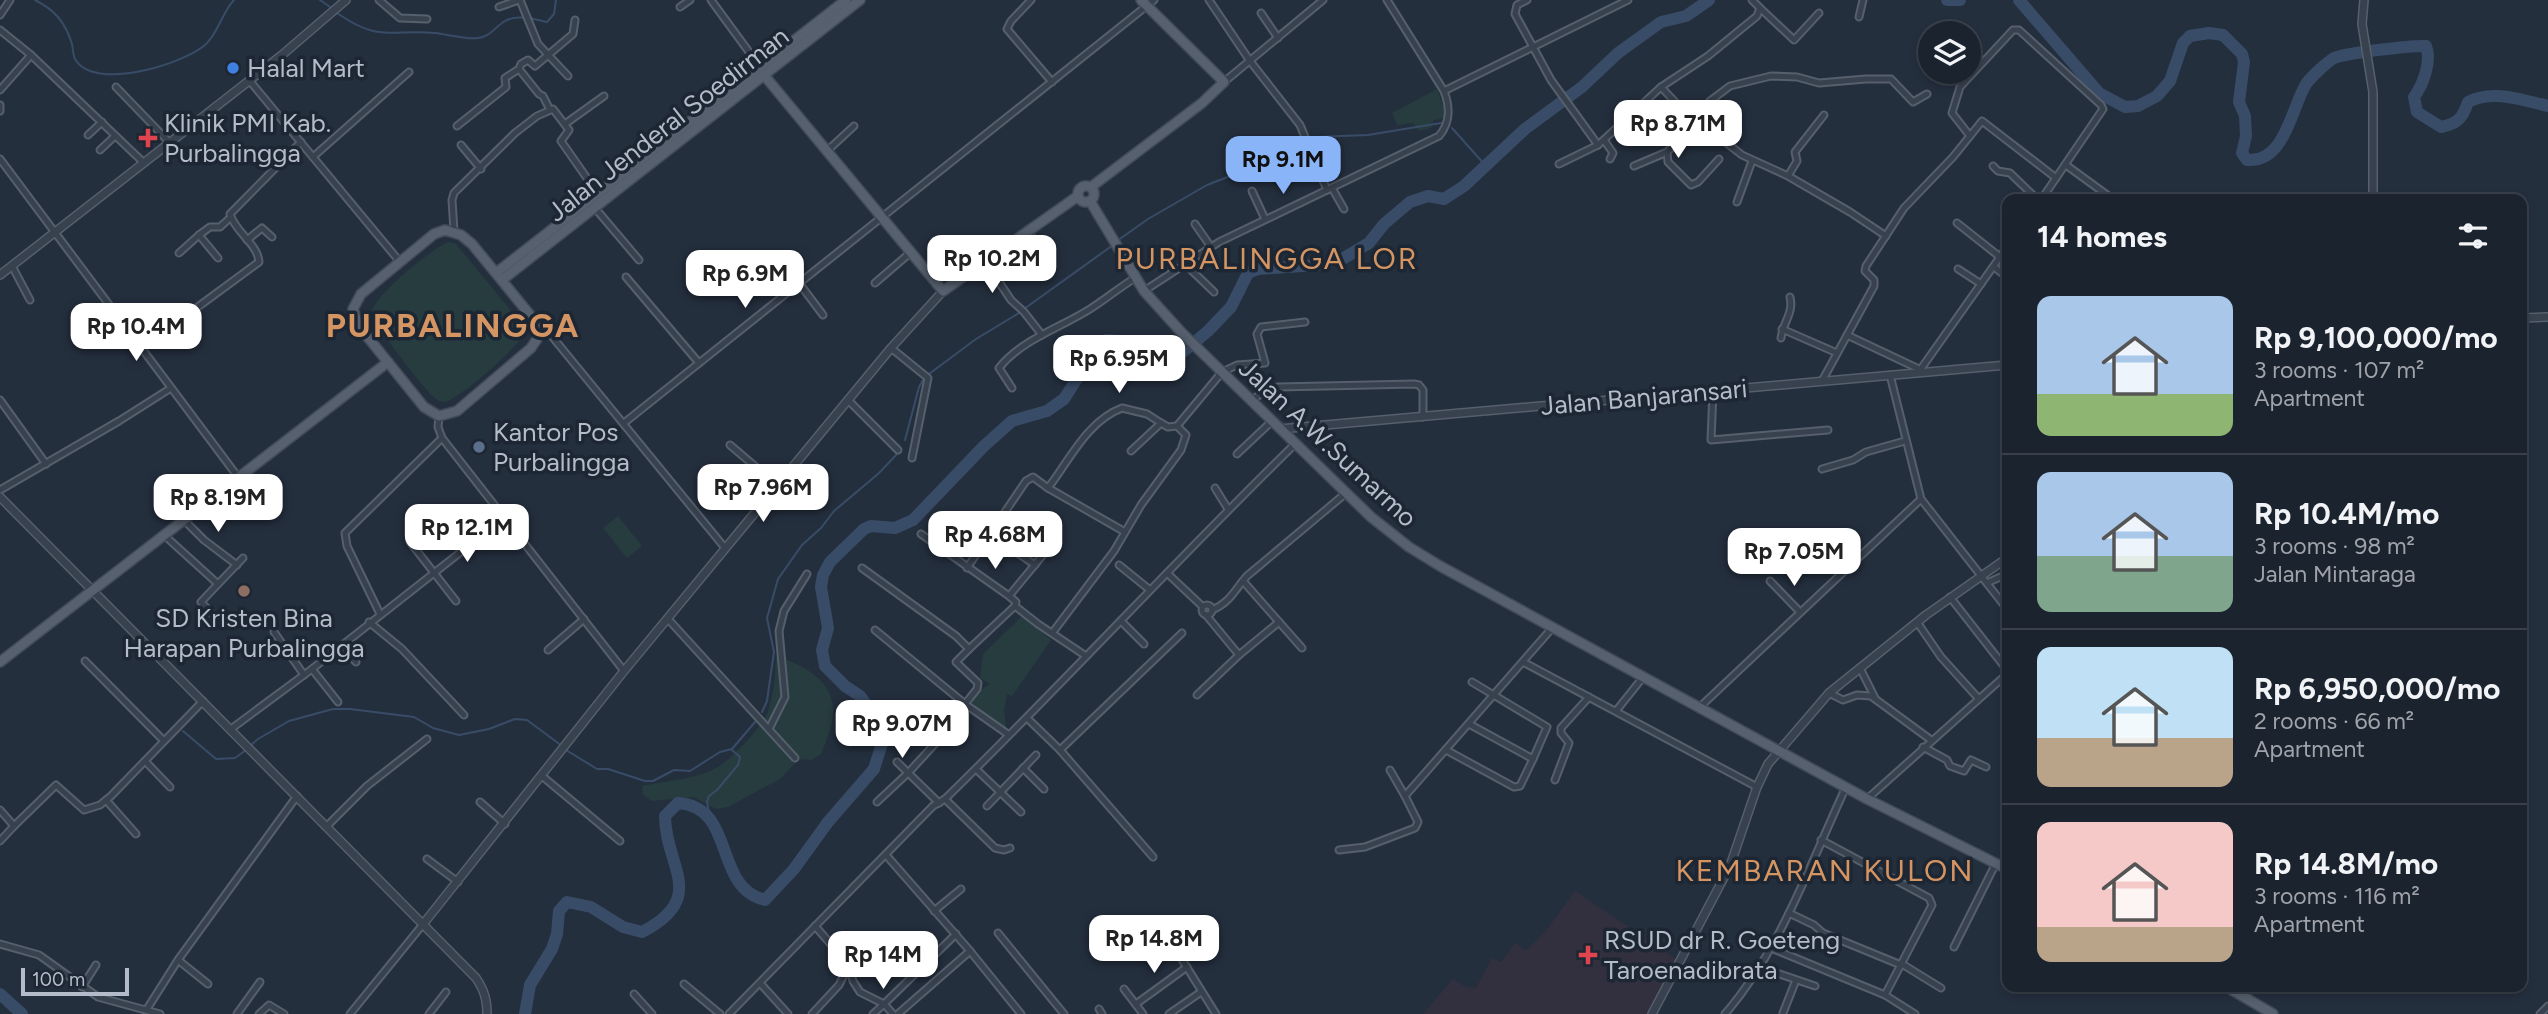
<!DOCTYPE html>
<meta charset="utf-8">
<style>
:root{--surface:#1b232e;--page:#282f3a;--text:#f1f3f6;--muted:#a0a4aa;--line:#39404a;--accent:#8ab4f8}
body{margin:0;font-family:Figtree,sans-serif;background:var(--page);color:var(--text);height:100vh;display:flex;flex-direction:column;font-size:26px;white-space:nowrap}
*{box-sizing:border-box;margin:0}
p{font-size:23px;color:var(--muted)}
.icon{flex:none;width:38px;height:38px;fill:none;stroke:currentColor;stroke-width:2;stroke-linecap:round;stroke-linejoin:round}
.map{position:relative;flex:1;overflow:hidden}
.side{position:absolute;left:2002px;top:194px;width:525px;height:798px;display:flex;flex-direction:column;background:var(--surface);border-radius:14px;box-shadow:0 4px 10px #0003,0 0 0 2px var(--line)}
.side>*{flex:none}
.tools{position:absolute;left:1918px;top:21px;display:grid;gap:14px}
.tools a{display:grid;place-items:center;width:63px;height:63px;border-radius:50%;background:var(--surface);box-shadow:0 4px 10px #0003,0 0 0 2px var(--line);font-size:35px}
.scale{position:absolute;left:21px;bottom:18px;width:108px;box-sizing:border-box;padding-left:7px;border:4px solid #b4bcc9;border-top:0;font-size:19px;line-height:24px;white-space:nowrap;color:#b4bcc9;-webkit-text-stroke:5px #1d2633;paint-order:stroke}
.price{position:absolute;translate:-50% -60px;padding:0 16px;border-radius:14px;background:#fff;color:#222;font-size:23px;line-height:46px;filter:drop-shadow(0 2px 4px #0008)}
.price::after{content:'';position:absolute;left:50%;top:42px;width:21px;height:16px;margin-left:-10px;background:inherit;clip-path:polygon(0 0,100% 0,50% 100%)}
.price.on{background:var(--accent);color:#111}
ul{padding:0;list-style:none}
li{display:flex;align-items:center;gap:21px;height:175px;padding:0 35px}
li+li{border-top:2px solid var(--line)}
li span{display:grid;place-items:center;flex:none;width:196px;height:140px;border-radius:14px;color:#555}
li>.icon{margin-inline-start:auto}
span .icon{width:84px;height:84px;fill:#fffc;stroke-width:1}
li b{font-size:30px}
h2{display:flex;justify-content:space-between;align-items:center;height:84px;padding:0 35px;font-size:30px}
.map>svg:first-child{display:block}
.medical{fill:#32303f}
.green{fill:#263c3f}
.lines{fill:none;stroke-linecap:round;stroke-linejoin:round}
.stream{stroke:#394c67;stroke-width:2}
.river{stroke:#394c67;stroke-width:12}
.minor-casing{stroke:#565f6c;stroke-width:9}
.tertiary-casing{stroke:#565f6c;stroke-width:10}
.primary-casing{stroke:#414a57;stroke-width:12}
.minor{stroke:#38414e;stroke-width:5}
.tertiary{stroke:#38414e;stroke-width:7}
.primary{stroke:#56606e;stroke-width:9}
.shop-dot{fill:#3f7fe0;stroke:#1d2633;stroke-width:2.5}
.health-dot{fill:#e0444e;stroke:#1d2633;stroke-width:2.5}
.service-dot{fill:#5c6f8a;stroke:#1d2633;stroke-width:2.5}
.education-dot{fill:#8d6e63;stroke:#1d2633;stroke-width:2.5}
.labels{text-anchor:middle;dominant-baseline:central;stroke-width:7;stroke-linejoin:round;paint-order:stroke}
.poi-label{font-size:26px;fill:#b4bcc9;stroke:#1d2633;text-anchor:start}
.street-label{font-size:26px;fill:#b4bcc9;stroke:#1d2633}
.quarter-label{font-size:30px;letter-spacing:2px;fill:#d59563;stroke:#1d2633}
.district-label{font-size:33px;font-weight:bold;letter-spacing:2px;fill:#d59563;stroke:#1d2633}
</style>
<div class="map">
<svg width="2548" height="1014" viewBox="0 0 2548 1014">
<rect width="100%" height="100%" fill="#242f3e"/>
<polygon class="medical" points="1575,891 1676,959 1647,1014 1423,1014 1453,979 1466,987 1476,988 1492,958 1501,962 1515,943 1526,951 1546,931"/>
<g class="green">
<polygon points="1437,89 1446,114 1442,119 1434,120 1431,128 1419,131 1413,123 1397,125 1392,113"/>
<path d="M449 242 456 244 461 250 521 323 524 332C521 346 460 398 445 402 439 401 440 402 435 398 422 387 374 325 372 311 375 295 433 247 449 242Z"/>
<polygon points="618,516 642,546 627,558 603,528"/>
<polygon points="1022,616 1051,640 1012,696 1007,694 1004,710 1006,727 1003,729 971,702 978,692 990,684 980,678 983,654"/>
<path d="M776 657C799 662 829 678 833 705 835 721 827 739 821 754L811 760 799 759 780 779 728 807 716 809 693 797 652 801 643 795 642 786C666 781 700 779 721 765 734 756 763 726 768 711 774 694 775 676 776 657Z"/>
</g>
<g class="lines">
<g class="stream">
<path d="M35 0C55 10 65 22 72 44 73 48 73 55 75 59 94 92 183 64 205 45 218 34 222 12 234 0"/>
<polyline points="320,0 333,9"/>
<path d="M337 13C380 43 390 29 435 33 446 34 467 40 478 38 490 37 495 27 505 21 517 14 534 19 547 22L554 14 556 0"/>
<polyline points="1452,128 1485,165"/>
<polyline points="1117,241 1148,219 1207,185 1253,167 1314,137 1368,135 1441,123"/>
<polyline points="1024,309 1113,245"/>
<polyline points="929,374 976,339 1019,313"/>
<polyline points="905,440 919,387 924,378"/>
<polyline points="762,712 767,701 774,652 767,618 778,579 802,545 821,528 834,511 878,474 899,452"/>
<polyline points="183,731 216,759 235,758 246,750"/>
<polyline points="250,746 258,739 289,721 333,709 350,709 414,717 433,728 459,735 489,729 515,719 527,720 562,746"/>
<polyline points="566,750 597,769 608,769 645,781 653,781 674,770 690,771 720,752 732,749 755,722"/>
<polyline points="710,817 707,802 709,796 717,790 738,765 740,757 732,750"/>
</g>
<g class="river">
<polyline points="1947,0 1960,0"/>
<path d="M2019 0 2099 93 2125 107 2138 106 2157 96 2170 81 2183 43 2190 36 2209 33 2223 35 2242 54 2244 62 2239 102 2245 116 2246 136 2242 153 2247 160C2285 163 2291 109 2306 84 2311 77 2326 63 2334 58 2346 53 2413 45 2426 46 2432 61 2423 85 2414 97L2417 112 2441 127C2457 124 2463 118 2468 102 2493 89 2522 100 2548 106"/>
<polyline points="0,994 22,1014"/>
<path d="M525 1014 530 985 552 949 557 934 559 911 567 902 591 907 623 927 642 932C709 897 665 867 665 816L678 803C737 807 712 887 765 900L794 869 828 822 874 769 884 737 875 716 860 696 845 686 825 666 822 650 828 628 821 587 823 575 830 562 864 529 871 526 895 528 913 520 984 446 1012 421 1047 411 1064 399 1087 363 1094 347 1106 340 1124 341 1141 352 1169 355 1183 352 1208 331 1231 307 1248 273 1258 269 1317 265 1344 258 1369 243 1384 224 1410 202 1428 196 1444 199 1464 186 1525 129 1582 87 1618 53 1661 22 1686 16 1709 0"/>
</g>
<defs>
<g id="minor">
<polyline points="379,0 400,18 427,19"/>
<polyline points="520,0 538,44 568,76"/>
<polyline points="711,0 760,67"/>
<polyline points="1031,0 1011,21 1007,29 1052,82"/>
<polyline points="1209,0 1250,61 1300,125 1327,190"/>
<polyline points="1387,0 1444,91"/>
<polyline points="1527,0 1517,5 1515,14 1551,80 1598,145"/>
<polyline points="1752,0 1760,8 1757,16 1708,56 1661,87 1678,105 1742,155 1788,176 1850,212 1886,236"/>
<polyline points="499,7 519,0"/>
<polyline points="680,7 690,0"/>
<polyline points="1760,8 1794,40 1819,13"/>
<polyline points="1261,13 1278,38"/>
<polyline points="0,15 10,0"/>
<polyline points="1859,17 1863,0"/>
<polyline points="0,30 31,55 144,163"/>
<polyline points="519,69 539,94 543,96 550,110"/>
<polyline points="249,80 400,262"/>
<polyline points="1224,82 1323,0"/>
<polyline points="116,87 170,143"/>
<polyline points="0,90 31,55"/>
<polyline points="0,105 0,111"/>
<polyline points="565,124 604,96"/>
<polyline points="457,126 506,87 505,78 519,69 521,64 528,60 535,66 573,34 575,20"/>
<polyline points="88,135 102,122"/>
<polyline points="1970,136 1952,113 1960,87 2013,30 2019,30 2101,105 2103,109 2041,200"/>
<polyline points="1604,140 1613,153 1610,159"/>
<polyline points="461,145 481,169"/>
<polyline points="100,150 115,136"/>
<polyline points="827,151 854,126"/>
<polyline points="1667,153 1668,162 1691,185 1698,182 1719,159"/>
<polyline points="313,157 409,72"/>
<polyline points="0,159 238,477"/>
<polyline points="1559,164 1598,145 1661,87"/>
<polyline points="2066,165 2114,200"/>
<polyline points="1634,166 1667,152 1681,138 1710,101 1730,86 1771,76 1797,77 1819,83 1866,79 1891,79 1913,102 1927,94"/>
<polyline points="1993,166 1998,171 2010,173 2038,200"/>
<polyline points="1788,176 1797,161 1795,152 1824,115"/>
<polyline points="1332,188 1344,209"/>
<polyline points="1252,191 1265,219"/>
<polyline points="1737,202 1752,161"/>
<polyline points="595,208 639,260"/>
<polyline points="1957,223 2000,257"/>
<polyline points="1195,224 1211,247"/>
<polyline points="454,231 452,200 454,193 515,133 537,116 553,109 569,130 561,141 598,194"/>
<polyline points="1027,231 1048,258"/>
<polyline points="247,240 262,228 272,237"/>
<polyline points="179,253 199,235"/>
<polyline points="218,258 199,235 210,227 220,227 231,217"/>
<polyline points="985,261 1011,300 1024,312 1042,335"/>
<polyline points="1185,264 1214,292"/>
<polyline points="12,266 30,300"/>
<polyline points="1994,267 2007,277"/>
<polyline points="1958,269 1981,284"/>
<polyline points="626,277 699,363"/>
<polyline points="799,283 823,315"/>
<polyline points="875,283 911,252"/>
<path d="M1144 291 1219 242 1439 136C1451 122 1450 107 1444 91L1628 0"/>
<polyline points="539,326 550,334 725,548"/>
<polyline points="1782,329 1837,353"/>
<polyline points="1847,335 1919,369"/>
<path d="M1781 338C1783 322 1794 313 1790 297"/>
<path d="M142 348 259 262C258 244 235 232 230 214L301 142"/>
<polyline points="891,348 928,378 912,458"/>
<polyline points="1918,373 2007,247"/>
<polyline points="1890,375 1921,499 2007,609"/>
<polyline points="1822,381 1874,286 1874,280 1865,271 1866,266 1904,208 1953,157 1982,121 2056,178"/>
<path d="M1012 388 999 368C1021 340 1060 328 1090 309 1106 299 1120 287 1135 278"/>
<polyline points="1713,391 1711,440 1828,430"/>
<polyline points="0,400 46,464"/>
<polyline points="848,400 898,450"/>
<polyline points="1250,401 1267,390 1278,387 1414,384 1419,385 1423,390 1423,417"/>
<polyline points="439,416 438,427 442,438 624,671"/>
<polyline points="624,423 1154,0"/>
<polyline points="730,445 777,485"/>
<polyline points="1131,451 1161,423 1168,427 1177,426"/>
<polyline points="1237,454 1272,421"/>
<polyline points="1822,469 1853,460 1866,452 1905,441"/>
<polyline points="1048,488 1125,532"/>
<polyline points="1215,488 1228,509"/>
<polyline points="0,490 119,421 171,388"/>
<polyline points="184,520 204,540 237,565"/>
<polyline points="989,533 1035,565"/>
<polyline points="921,534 1009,596 1016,602 1015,606 1038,624 1086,656"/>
<polyline points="164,535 218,584 201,602 215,617"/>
<polyline points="410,542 456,601"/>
<polyline points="1119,565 1150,590"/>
<polyline points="862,568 956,636 969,649 956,662 978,683 977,689 965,704 1009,735"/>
<path d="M967 568 1026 481 1033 477 1048 488C1069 461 1087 421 1122 408L1147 414 1161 423"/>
<polyline points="1167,573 1203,607"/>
<polyline points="1770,581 1800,612"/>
<polyline points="1987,583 2007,574"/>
<polyline points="218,584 243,558"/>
<polyline points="1009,596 1052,544"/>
<polyline points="1950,597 2007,670"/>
<circle cx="1207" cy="610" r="5"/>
<path d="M1212 610C1231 602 1235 589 1247 576L1346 493"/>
<polyline points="380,614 347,546 345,533 442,438"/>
<polyline points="1206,615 1239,655 1279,622 1243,581"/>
<polyline points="668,619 795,758"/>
<polyline points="1121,621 1144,644"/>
<polyline points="369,622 402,649 464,715"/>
<polyline points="1279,622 1302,648"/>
<polyline points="1917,622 1941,657 1978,698"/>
<polyline points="875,630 965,704"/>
<polyline points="274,632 304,675"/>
<polyline points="1053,632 1114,551 1141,505 1181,450 1186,435 1177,426 1222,372 1237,365 1265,363 1257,334 1261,327 1305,322"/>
<polyline points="342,646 356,662"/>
<polyline points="969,649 1015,606"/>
<polyline points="548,650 584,619"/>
<polyline points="85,661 164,741"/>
<polyline points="1523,662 1757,787"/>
<polyline points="312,669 338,702"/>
<polyline points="1861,670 1875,698"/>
<polyline points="1472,682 1547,727 1533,759"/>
<polyline points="1829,693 1843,700 1857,695 1871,696 1931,740"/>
<polyline points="1197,695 1239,655"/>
<polyline points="1701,706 1921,499"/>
<polyline points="1616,711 1644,676"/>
<polyline points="1027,718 1060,750"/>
<polyline points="231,729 312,669 504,518"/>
<polyline points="769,729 785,697 779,631 784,611 807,574"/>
<polyline points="1923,747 1947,760 1950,766 1964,771 1971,760 1986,767"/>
<polyline points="1446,750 1514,787 1520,786 1533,759 1469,724"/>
<polyline points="145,761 170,787"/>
<polyline points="897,762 939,803"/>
<polyline points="1023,768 1044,789"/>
<polyline points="976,769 1021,812"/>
<polyline points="1390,770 1405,796"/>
<polyline points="542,776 620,841"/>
<polyline points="1555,780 1569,743 1561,733 1561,728 1589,697"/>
<polyline points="945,799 995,848 1004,850 1010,848"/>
<polyline points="1867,799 2007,674"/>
<polyline points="106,800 136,834"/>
<polyline points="480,802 505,824"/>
<polyline points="877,802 909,772 943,735"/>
<polyline points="987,806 1036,755"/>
<polyline points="0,810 14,826 56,785 84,810 100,805 111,796 203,701"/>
<polyline points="327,826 367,786 427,739"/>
<polyline points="0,841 14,826"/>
<polyline points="1339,850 1365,847 1415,828 1418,822 1405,796 1553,627"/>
<polyline points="886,855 970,951 1021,1014"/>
<polyline points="1153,857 1060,750 1182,633"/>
<polyline points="427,859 458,882"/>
<polyline points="934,911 961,889"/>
<polyline points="1789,913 1814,925 1823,933 1901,965"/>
<polyline points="815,926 849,965 853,981 860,992 884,1004 956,934"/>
<polyline points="998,933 1064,1014"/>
<polyline points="1171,942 1216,1014"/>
<polyline points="0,944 39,955 98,997 160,1014"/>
<polyline points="899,945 921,968"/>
<polyline points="1954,947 1996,863"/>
<polyline points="1771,948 1885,995 1932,905 1929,898 1821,840"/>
<polyline points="178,960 208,984"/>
<polyline points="1902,964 1941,988"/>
<polyline points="1759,967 1815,986"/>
<polyline points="760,983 788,1014"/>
<polyline points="684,984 720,1014"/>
<polyline points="82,987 96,965"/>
<polyline points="1124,989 1143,1014"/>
<polyline points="634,994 652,1014"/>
<polyline points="1885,995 1915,1014"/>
<polyline points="1136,1004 1187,967"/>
<polyline points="147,1009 178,960 297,796"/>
<polyline points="1099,1009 1102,1014"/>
<polyline points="1783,1013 1796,980"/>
<polyline points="237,1014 260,982"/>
<polyline points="259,1014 269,1005 284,1014"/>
<polyline points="350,1014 424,923"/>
<polyline points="429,1014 446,992"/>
<path d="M729 1014 933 806 945 799C1064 683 1176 560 1295 444"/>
<polyline points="812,1014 839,985 849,965"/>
<polyline points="873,1014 884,1004 893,1014"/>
<polyline points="898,1014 970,951"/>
<polyline points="1169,1014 1201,992"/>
<path d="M1725 1014C1781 949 1810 864 1846 787"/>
<polyline points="2540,1014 2548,1006"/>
</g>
<g id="tertiary">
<polyline points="2364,0 2362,24 2373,92 2373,200"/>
<polyline points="0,275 282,55 346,0"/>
<polyline points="2522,318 2548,317"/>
<polyline points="1280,429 2007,365"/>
<path d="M0 497 476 978C484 990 487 999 487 1014"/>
<polyline points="424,923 624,671 891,348 943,291"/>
<polyline points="1652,1014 1730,866 1757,787 1768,764 1829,693 1926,615 2007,558"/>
</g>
<g id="primary">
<polyline points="764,75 943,291 1078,196"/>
<circle cx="1086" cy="194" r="8"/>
<polyline points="1091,187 1202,103 1224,82 1141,0"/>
<polyline points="1090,201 1144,291 1182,333 1371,517 1409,547 1440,566 1867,799 2007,869"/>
<polygon points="445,230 461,235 472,244 539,326 537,339 531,348 457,411 439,416 424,407 358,325 353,309 361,294 434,234"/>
<polyline points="496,273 846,0"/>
<polyline points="502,280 860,0"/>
<polyline points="0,662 388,362"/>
<polyline points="2227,987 2273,1014"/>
</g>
</defs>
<use href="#minor" class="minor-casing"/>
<use href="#tertiary" class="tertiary-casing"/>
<use href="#primary" class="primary-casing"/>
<use href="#minor" class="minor"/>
<use href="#tertiary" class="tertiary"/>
<use href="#primary" class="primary"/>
</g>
<circle class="shop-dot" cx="233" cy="68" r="7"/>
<g class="health-dot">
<path d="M144.5 127.5h7v7h7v7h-7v7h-7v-7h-7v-7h7z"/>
<path d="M1584.5 944.5h7v7h7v7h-7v7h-7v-7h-7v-7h7z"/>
</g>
<circle class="service-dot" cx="479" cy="447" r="7"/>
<circle class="education-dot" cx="244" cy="591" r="7"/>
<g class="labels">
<g class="poi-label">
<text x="247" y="68">Halal Mart</text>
<text x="164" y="123">Klinik PMI Kab.<tspan x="164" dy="30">Purbalingga</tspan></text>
<text x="493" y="432">Kantor Pos<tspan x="493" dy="30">Purbalingga</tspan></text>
<text x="244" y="618" text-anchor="middle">SD Kristen Bina<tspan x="244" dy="30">Harapan Purbalingga</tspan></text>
<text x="1604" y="940">RSUD dr R. Goeteng<tspan x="1604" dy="30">Taroenadibrata</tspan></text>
</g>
<g class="street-label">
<text transform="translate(668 124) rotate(-38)">Jalan Jenderal Soedirman</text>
<text transform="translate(1644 397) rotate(-5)">Jalan Banjaransari</text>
<text transform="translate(1328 443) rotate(43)">Jalan A.W.Sumarmo</text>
</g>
<g class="quarter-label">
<text x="1267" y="258">PURBALINGGA LOR</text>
<text x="1825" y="870">KEMBARAN KULON</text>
</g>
<g class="district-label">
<text x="453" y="325">PURBALINGGA</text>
</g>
</g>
</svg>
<div class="tools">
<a><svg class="icon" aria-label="layers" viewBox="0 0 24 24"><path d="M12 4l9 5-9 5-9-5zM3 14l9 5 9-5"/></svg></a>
</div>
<div class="scale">100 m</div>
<b class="price" style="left:1678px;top:160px">Rp 8.71M</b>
<b class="price on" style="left:1283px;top:196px">Rp 9.1M</b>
<b class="price" style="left:992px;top:295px">Rp 10.2M</b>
<b class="price" style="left:745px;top:310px">Rp 6.9M</b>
<b class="price" style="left:136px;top:363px">Rp 10.4M</b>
<b class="price" style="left:1119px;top:395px">Rp 6.95M</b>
<b class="price" style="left:763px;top:524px">Rp 7.96M</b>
<b class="price" style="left:218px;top:534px">Rp 8.19M</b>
<b class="price" style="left:467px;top:564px">Rp 12.1M</b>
<b class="price" style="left:995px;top:571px">Rp 4.68M</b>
<b class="price" style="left:1794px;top:588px">Rp 7.05M</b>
<b class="price" style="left:902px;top:760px">Rp 9.07M</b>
<b class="price" style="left:1154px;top:975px">Rp 14.8M</b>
<b class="price" style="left:883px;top:991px">Rp 14M</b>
<section class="side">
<h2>14 homes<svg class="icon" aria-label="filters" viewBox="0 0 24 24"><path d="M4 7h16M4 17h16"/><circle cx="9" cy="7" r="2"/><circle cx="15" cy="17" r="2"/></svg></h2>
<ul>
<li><span style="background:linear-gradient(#a9c7e8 70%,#8fb573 0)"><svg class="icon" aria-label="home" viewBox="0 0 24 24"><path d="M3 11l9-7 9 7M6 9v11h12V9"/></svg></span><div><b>Rp 9,100,000/mo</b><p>3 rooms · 107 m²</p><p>Apartment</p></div></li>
<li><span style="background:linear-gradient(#a9c7e8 60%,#7fa58c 0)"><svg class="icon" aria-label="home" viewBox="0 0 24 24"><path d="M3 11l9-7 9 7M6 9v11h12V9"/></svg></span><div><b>Rp 10.4M/mo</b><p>3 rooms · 98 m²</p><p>Jalan Mintaraga</p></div></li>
<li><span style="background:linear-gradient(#bfe0f5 65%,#b9a48a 0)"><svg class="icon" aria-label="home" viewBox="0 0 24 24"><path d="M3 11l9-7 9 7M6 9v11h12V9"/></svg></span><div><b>Rp 6,950,000/mo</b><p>2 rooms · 66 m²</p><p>Apartment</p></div></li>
<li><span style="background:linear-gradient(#f6c9c9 75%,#b9a48a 0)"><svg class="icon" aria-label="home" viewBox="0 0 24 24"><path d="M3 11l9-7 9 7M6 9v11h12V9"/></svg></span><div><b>Rp 14.8M/mo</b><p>3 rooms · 116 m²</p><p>Apartment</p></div></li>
</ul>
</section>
</div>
